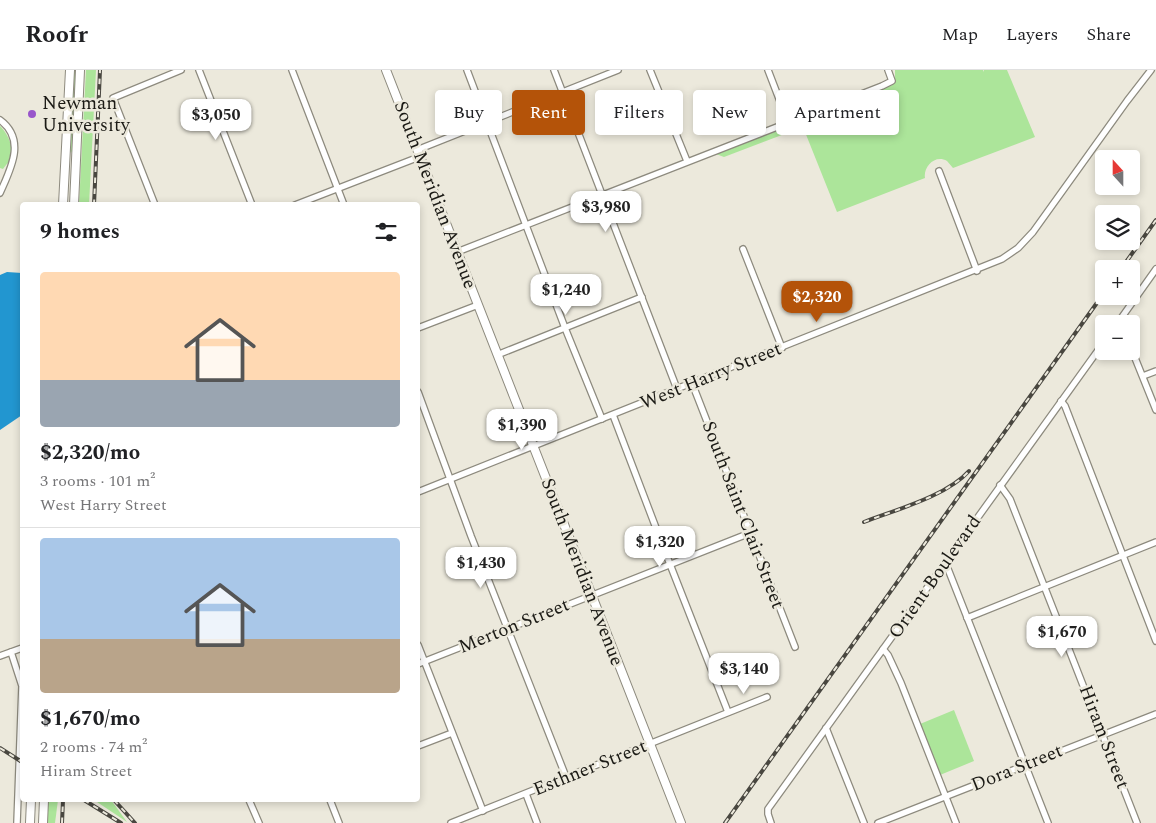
<!DOCTYPE html>
<meta charset="utf-8">
<style>
:root{--surface:#fff;--page:#f6f6f6;--text:#202124;--muted:#757577;--line:#e0e0e0;--accent:#b45309}
body{margin:0;font-family:Spectral,serif;background:var(--page);color:var(--text);height:100vh;display:flex;flex-direction:column;font-size:19px;white-space:nowrap}
*{box-sizing:border-box;margin:0}
p{font-size:16px;color:var(--muted)}
.icon{flex:none;width:28px;height:28px;fill:none;stroke:currentColor;stroke-width:2;stroke-linecap:round;stroke-linejoin:round}
.map{position:relative;flex:1;overflow:hidden}
.sheet{position:absolute;left:20px;top:132px;width:400px;height:600px;display:flex;flex-direction:column;background:var(--surface);border-radius:5px;box-shadow:0 2px 8px #0003}
.sheet>*{flex:none}
.banner{position:absolute;left:435px;top:20px;width:475px;height:45px;display:flex;gap:10px}
.needle{width:32px;rotate:339deg}
.fabs{position:absolute;left:1095px;top:80px;display:grid;gap:10px}
.fabs a{display:grid;place-items:center;width:45px;height:45px;border-radius:5px;background:var(--surface);box-shadow:0 2px 8px #0003;font-size:25px}
.price{position:absolute;translate:-50% -42px;padding:0 11px;border-radius:10px;background:#fff;color:#222;font-size:16px;line-height:32px;filter:drop-shadow(0 1px 2px #0008)}
.price::after{content:'';position:absolute;left:50%;top:30px;width:15px;height:11px;margin-left:-8px;background:inherit;clip-path:polygon(0 0,100% 0,50% 100%)}
.price.on{background:var(--accent);color:#fff}
ul{padding:0;list-style:none}
li{display:grid;align-content:center;gap:10px;height:265px;padding:0 20px}
li+li{border-top:1px solid var(--line)}
li span{display:grid;place-items:center;height:155px;border-radius:5px;color:#555}
li>.icon{margin-inline-start:auto}
span .icon{width:90px;height:90px;fill:#fffc;stroke-width:1}
li b{font-size:21px}
h2{display:flex;justify-content:space-between;align-items:center;height:60px;padding:0 20px;font-size:21px}
.pill{padding:0 18px;border-radius:5px;background:var(--surface);box-shadow:0 2px 8px #0003;font-size:18px;line-height:45px}
.pill.on{background:var(--accent);color:#fff}
header{display:flex;align-items:center;gap:30px;box-sizing:border-box;height:70px;padding:0 25px;background:var(--surface);border-bottom:1px solid var(--line)}
header strong{font-size:24px}
nav{display:flex;gap:28px;margin-inline-start:auto;font-size:18px}
.map>svg:first-child{display:block}
.green{fill:#ace59a}
.water{fill:#2296d0}
.lines{fill:none;stroke-linecap:round;stroke-linejoin:round}
.minor-casing{stroke:#8d8a7e;stroke-width:8}
.major-casing{stroke:#8d8a7e;stroke-width:10}
.minor{stroke:#fff;stroke-width:5.5}
.major{stroke:#fff;stroke-width:8}
.rail-casing{stroke:#494740;stroke-width:4}
.rail{stroke:#ece9dc;stroke-width:2;stroke-dasharray:5.5;stroke-linecap:butt}
.poi-dot{fill:#9956cb;stroke:#ece9dc;stroke-width:2}
.labels{text-anchor:middle;dominant-baseline:central;stroke-width:5;stroke-linejoin:round;paint-order:stroke}
.poi-label{font-size:19px;fill:#1b1a15;stroke:#ece9dc;text-anchor:start}
.street-label{font-size:19px;fill:#1b1a15;stroke:#ece9dc}
</style>
<header>
<strong>Roofr</strong>
<nav><a>Map</a><a>Layers</a><a>Share</a></nav>
</header>
<div class="map">
<svg width="1156" height="753" viewBox="0 0 1156 753">
<rect width="100%" height="100%" fill="#ece9dc"/>
<g class="green">
<polygon points="73,0 77,0 73,79 71,83 69,79"/>
<polygon points="86,0 96,0 89,135 79,135"/>
<path d="M895 0H983L984 2V0H1007L1035 67 953 98C951 96 949 93 947 91 935 84 923 97 925 108L837 142 803 57 724 87 716 84 892 15 895 9Z"/>
<path d="M0 56C8 64 15 78 10 90 8 93 5 96 3 99L0 98Z"/>
<polygon points="954,640 974,691 940,705 920,654"/>
<polygon points="47,730 58,730 55,753 46,753"/>
<polygon points="94,730 111,730 127,752"/>
</g>
<polygon class="water" points="7,202 22,203 22,345 0,360 0,205"/>
<g class="lines">
<defs>
<g id="minor">
<polyline points="199,0 252,135"/>
<polyline points="292,0 344,135"/>
<polyline points="467,0 565,258 602,349"/>
<polyline points="554,0 677,319"/>
<polyline points="650,0 687,91"/>
<polyline points="768,0 788,52"/>
<path d="M0 50C27 70 10 100 0 123"/>
<polyline points="417,80 618,0"/>
<polyline points="939,101 977,201"/>
<polyline points="155,135 113,28 181,0"/>
<polyline points="295,135 419,87"/>
<polyline points="743,179 782,278"/>
<polyline points="457,182 882,16 892,11 888,0"/>
<polyline points="1117,254 1156,199"/>
<polyline points="418,258 478,235"/>
<polyline points="1131,278 1156,340"/>
<polyline points="497,285 642,227"/>
<polyline points="1143,306 1156,301"/>
<polyline points="692,313 795,577"/>
<polyline points="418,322 471,466 566,707"/>
<polyline points="1061,331 1065,336 1156,571"/>
<polyline points="613,345 664,479 728,642"/>
<polyline points="1000,415 1010,429 1137,753"/>
<polyline points="418,422 1002,189 1018,178 1033,162 1127,31 1151,0"/>
<polyline points="944,495 948,499 1048,753"/>
<polyline points="967,548 1156,472"/>
<polyline points="418,575 483,741"/>
<polyline points="883,579 888,585 901,613 956,753"/>
<polyline points="11,582 22,616 17,753"/>
<polyline points="0,586 22,578"/>
<polyline points="418,594 750,463"/>
<polyline points="826,658 864,753"/>
<polyline points="418,676 452,663"/>
<polyline points="526,724 537,753"/>
<polyline points="249,730 259,753"/>
<polyline points="330,730 339,753"/>
<polyline points="451,753 767,627"/>
<polyline points="771,753 768,744 768,739 1104,272"/>
<polyline points="878,753 1156,644"/>
</g>
<g id="major">
<polyline points="386,0 681,753"/>
<polyline points="63,135 70,0"/>
<polyline points="74,135 80,0"/>
<polyline points="30,753 31,730"/>
<polyline points="43,753 44,730"/>
</g>
</defs>
<use href="#minor" class="minor-casing"/>
<use href="#major" class="major-casing"/>
<use href="#minor" class="minor"/>
<use href="#major" class="major"/>
<defs>
<g id="rail">
<polyline points="94,135 100,0"/>
<polyline points="1121,199 1156,150"/>
<path d="M864 452C895 440 947 426 969 401"/>
<polyline points="0,678 22,692"/>
<polyline points="84,730 121,753"/>
<polyline points="114,730 135,753"/>
<polyline points="62,753 63,730"/>
<polyline points="725,753 1104,223"/>
</g>
</defs>
<use href="#rail" class="rail-casing"/>
<use href="#rail" class="rail"/>
</g>
<circle class="poi-dot" cx="32" cy="44" r="5"/>
<g class="labels">
<g class="poi-label">
<text x="42" y="33">Newman<tspan x="42" dy="22">University</tspan></text>
</g>
<g class="street-label">
<text transform="translate(435 125) rotate(69)">South Meridian Avenue</text>
<text transform="translate(711 306) rotate(-22)">West Harry Street</text>
<text transform="translate(743 445) rotate(69)">South Saint Clair Street</text>
<text transform="translate(582 502) rotate(69)">South Meridian Avenue</text>
<text transform="translate(935 507) rotate(-55)">Orient Boulevard</text>
<text transform="translate(514 556) rotate(-22)">Merton Street</text>
<text transform="translate(1104 667) rotate(69)">Hiram Street</text>
<text transform="translate(590 698) rotate(-22)">Esthner Street</text>
<text transform="translate(1017 698) rotate(-22)">Dora Street</text>
</g>
</g>
</svg>
<div class="fabs">
<a><svg class="needle" viewBox="-14 -14 28 28"><path d="M0-13l5 13h-10z" fill="#e53935"/><path d="M0 13l5-13h-10z" fill="#757577"/></svg></a>
<a><svg class="icon" aria-label="layers" viewBox="0 0 24 24"><path d="M12 4l9 5-9 5-9-5zM3 14l9 5 9-5"/></svg></a>
<a>+</a>
<a>−</a>
</div>
<b class="price" style="left:216px;top:71px">$3,050</b>
<b class="price" style="left:606px;top:163px">$3,980</b>
<b class="price" style="left:566px;top:246px">$1,240</b>
<b class="price on" style="left:817px;top:253px">$2,320</b>
<b class="price" style="left:522px;top:381px">$1,390</b>
<b class="price" style="left:660px;top:498px">$1,320</b>
<b class="price" style="left:481px;top:519px">$1,430</b>
<b class="price" style="left:1062px;top:588px">$1,670</b>
<b class="price" style="left:744px;top:625px">$3,140</b>
<div class="banner">
<a class="pill">Buy</a>
<a class="pill on">Rent</a>
<a class="pill">Filters</a>
<a class="pill">New</a>
<a class="pill">Apartment</a>
</div>
<section class="sheet">
<h2>9 homes<svg class="icon" aria-label="filters" viewBox="0 0 24 24"><path d="M4 7h16M4 17h16"/><circle cx="9" cy="7" r="2"/><circle cx="15" cy="17" r="2"/></svg></h2>
<ul>
<li><span style="background:linear-gradient(#ffd9b3 70%,#9aa5b1 0)"><svg class="icon" aria-label="home" viewBox="0 0 24 24"><path d="M3 11l9-7 9 7M6 9v11h12V9"/></svg></span><div><b>$2,320/mo</b><p>3 rooms · 101 m²</p><p>West Harry Street</p></div></li>
<li><span style="background:linear-gradient(#a9c7e8 65%,#b9a48a 0)"><svg class="icon" aria-label="home" viewBox="0 0 24 24"><path d="M3 11l9-7 9 7M6 9v11h12V9"/></svg></span><div><b>$1,670/mo</b><p>2 rooms · 74 m²</p><p>Hiram Street</p></div></li>
</ul>
</section>
</div>
